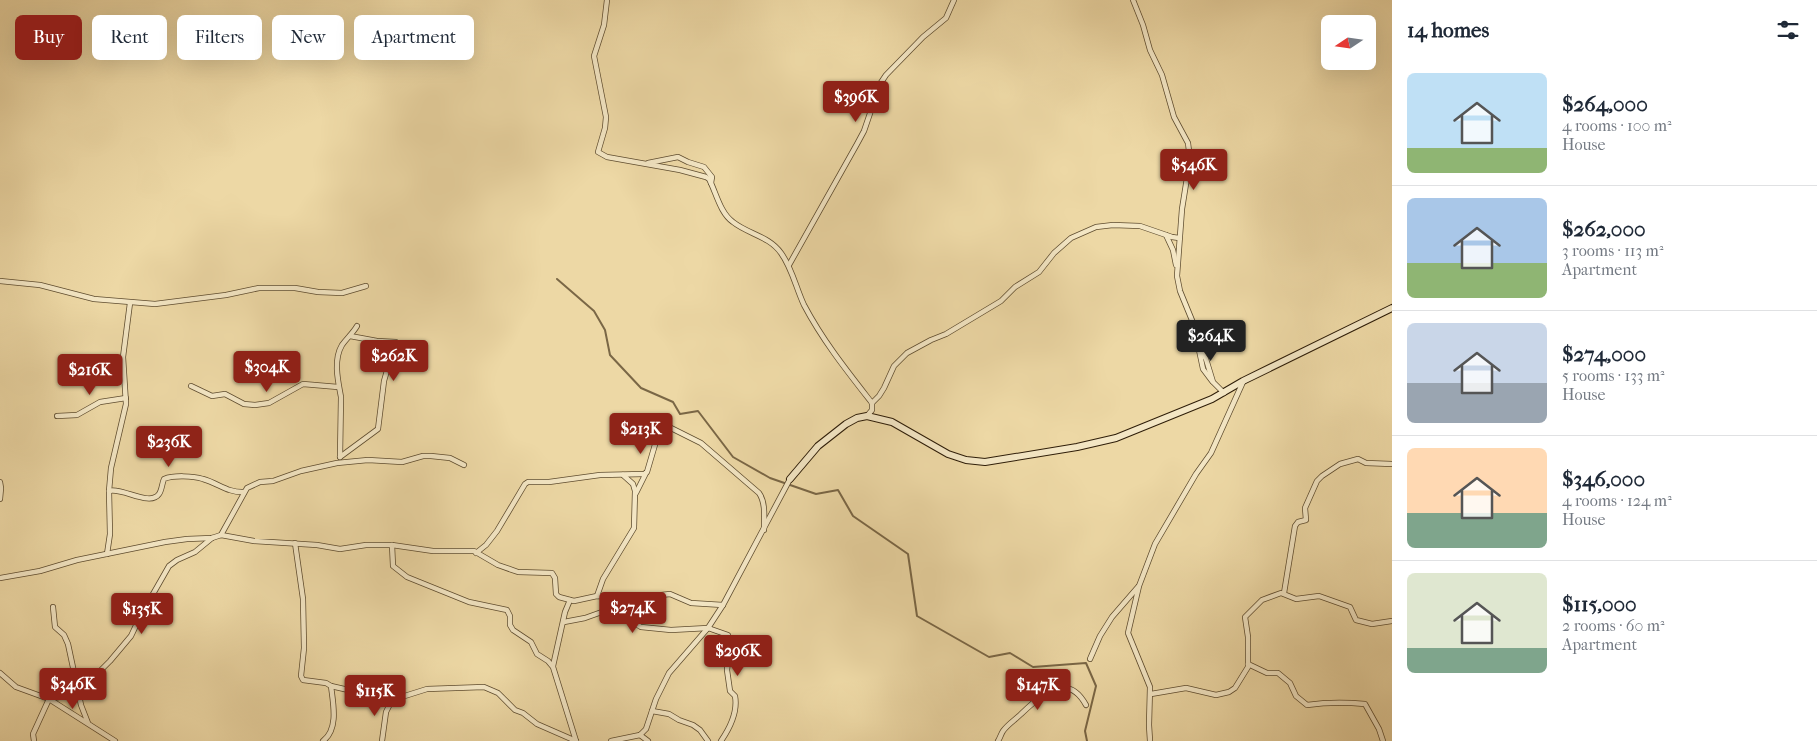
<!DOCTYPE html>
<meta charset="utf-8">
<style>
:root{--surface:#fff;--page:#f2f2f3;--text:#1f2937;--muted:#747a83;--line:#e0e1e3;--accent:#8f2418}
body{margin:0;font-family:"IM FELL French Canon",serif;background:var(--page);color:var(--text);height:100vh;display:flex;flex-direction:column;font-size:19px;white-space:nowrap}
*{box-sizing:border-box;margin:0}
p{font-size:16px;color:var(--muted)}
.icon{flex:none;width:28px;height:28px;fill:none;stroke:currentColor;stroke-width:2;stroke-linecap:round;stroke-linejoin:round}
.map{position:relative;flex:1;overflow:hidden}
.panel{display:flex;flex-direction:column;background:var(--surface);width:425px}
.panel>*{flex:none}
.banner{position:absolute;left:15px;top:15px;width:475px;height:45px;display:flex;gap:10px}
.needle{width:32px;rotate:257deg}
.tools{position:absolute;left:1321px;top:15px;display:grid;gap:10px}
.tools a{display:grid;place-items:center;width:55px;height:55px;border-radius:8px;background:var(--surface);box-shadow:0 5px 20px #0002;font-size:25px}
.price{position:absolute;translate:-50% -42px;padding:0 11px;border-radius:5px;background:var(--accent);color:#fff;font-size:16px;line-height:32px;filter:drop-shadow(0 1px 2px #0008)}
.price::after{content:'';position:absolute;left:50%;top:30px;width:15px;height:11px;margin-left:-8px;background:inherit;clip-path:polygon(0 0,100% 0,50% 100%)}
.price.current{background:#222;color:#fff}
ul{padding:0;list-style:none}
li{display:flex;align-items:center;gap:15px;height:125px;padding:0 15px}
li+li{border-top:1px solid var(--line)}
li span{display:grid;place-items:center;flex:none;width:140px;height:100px;border-radius:8px;color:#555}
li>.icon{margin-inline-start:auto}
span .icon{width:60px;height:60px;fill:#fffc;stroke-width:1}
li b{font-size:21px}
h2{display:flex;justify-content:space-between;align-items:center;height:60px;padding:0 15px;font-size:21px}
.pill{padding:0 18px;border-radius:8px;background:var(--surface);box-shadow:0 5px 20px #0002;font-size:18px;line-height:45px}
.pill.current{background:var(--accent);color:#fff}
main{display:flex;flex:1;min-height:0}
.map>svg:first-child{display:block}
.lines{fill:none;stroke-linecap:round;stroke-linejoin:round}
.stream{stroke:#7a6746;stroke-width:2}
.street-casing{stroke:#5e4c2f;stroke-width:6}
.secondary-casing{stroke:#2e1d08;stroke-width:8}
.street{stroke:#f3e6c4;stroke-width:4.5}
.secondary{stroke:#f3e6c4;stroke-width:6}
</style>
<main>
<div class="map">
<svg width="1392" height="741" viewBox="0 0 1392 741">
<rect width="100%" height="100%" fill="#edd8a5"/>
<filter id="stains"><feTurbulence type="fractalNoise" baseFrequency=".004" numOctaves="4"/><feColorMatrix values="0 0 0 0 .2 0 0 0 0 .09 0 0 0 0 .02 0 0 0 .5 -.17"/></filter>
<radialGradient id="worn" r=".72"><stop offset=".6" stop-color="#630" stop-opacity="0"/><stop offset="1" stop-color="#630" stop-opacity=".3"/></radialGradient>
<g class="lines">
<polyline class="stream" points="557,279 594,311 605,330 610,355 641,388 673,402 680,414 698,411 733,457 770,478 816,494 838,490 853,516 908,554 917,616 989,657 1010,653 1033,667 1086,663 1096,686 1085,731 1087,741"/>
<defs>
<g id="street">
<path d="M607 0 604 25 594 56 606 117 605 128 598 152 607 157 680 170 706 177 709 179C716 192 720 213 733 222 748 234 769 236 781 253 792 268 796 288 804 305 823 341 847 371 872 403"/>
<polyline points="1133,0 1143,25 1150,50 1162,75 1174,117 1188,143 1190,159 1182,209 1177,276 1180,291 1196,330 1198,347 1206,359 1213,382 1224,393"/>
<polyline points="648,163 678,157 688,162 704,167 712,177 711,183"/>
<polyline points="1166,235 1173,250 1176,265"/>
<polyline points="789,265 857,144 864,131 880,84 886,75 923,37 946,18 954,0"/>
<polyline points="0,281 40,285 94,299 155,304 226,295 259,288 295,288 318,292 342,293 366,286"/>
<polyline points="1199,350 1203,369 1212,381"/>
<polyline points="191,386 212,396 225,394 244,404 255,405 269,403 303,384 338,387"/>
<polyline points="57,416 77,415 100,402 126,398"/>
<polyline points="867,416 872,410 872,403 879,396 884,388 894,366 907,353 931,340 946,334 1001,301 1015,287 1039,272 1054,253 1071,238 1096,227 1113,225 1140,226 1172,237 1179,238"/>
<polyline points="340,457 378,429 384,381 388,367 399,347 396,342 377,341 350,336"/>
<path d="M340 457 341 397C338 381 333 360 342 345 347 338 353 333 357 326"/>
<polyline points="0,482 1,488 0,499"/>
<path d="M109 491C122 487 150 507 159 494 162 490 162 483 164 479 174 475 193 476 203 479 218 483 228 493 244 492"/>
<polyline points="636,493 646,473"/>
<polyline points="221,535 247,488 260,482 273,481 301,471 337,463 368,460 402,462 423,456 431,456 450,458 464,465"/>
<polyline points="295,543 303,599 304,648 301,676 303,680 326,683 331,686 392,700 427,689 484,687 498,693 515,710 523,713 537,724 576,741"/>
<polyline points="392,545 393,566 407,577 469,602 507,610 510,616 510,625 513,630 531,642 537,654 548,661 553,667 576,741"/>
<path d="M476 553 486 545 497 531 525 484 528 482H549L600 475 644 474 647 472 659 431 669 427 701 443 759 493C766 503 764 518 764 530"/>
<polyline points="107,554 110,534 109,491 111,468 126,404 123,357 130,303"/>
<polyline points="0,578 40,571 77,560 165,542 187,539 212,538 221,535 254,541 317,545 340,549 366,545 392,545 433,551 474,551 498,565 518,572 552,573 555,578 556,594 559,597 574,601 597,596 644,597 670,594 691,603 723,605"/>
<polyline points="1284,593 1295,526 1298,522 1306,520 1305,508 1317,481 1322,476 1340,464 1358,459 1366,463 1392,464"/>
<polyline points="597,596 603,579 634,528 635,491 633,484 623,475"/>
<polyline points="53,607 55,627 64,635 68,644 81,705 88,723"/>
<path d="M564 622 585 618 613 608C628 607 630 622 641 627L671 630 708 628 728 635 729 652 727 670 730 691 735 696C738 712 730 728 721 741"/>
<polyline points="1090,659 1100,636 1112,617 1138,587"/>
<path d="M1248 664 1267 673H1278L1290 683 1296 696 1307 705C1327 702 1346 702 1365 704L1379 729 1383 741"/>
<polyline points="553,666 565,612 570,600"/>
<polyline points="0,673 16,687 49,699 115,741"/>
<polyline points="1151,694 1186,688 1216,695 1229,692 1235,688 1248,667 1248,637 1245,617 1262,600 1281,593 1296,599 1319,596 1350,607 1356,620 1372,624 1392,621"/>
<polyline points="652,711 669,714 679,720 693,725 700,730 708,741"/>
<polyline points="640,735 648,741"/>
<polyline points="34,741 33,734 49,699 69,695 84,687 110,661 131,636 141,615 169,566 177,560 195,552 212,538"/>
<path d="M323 741C339 729 333 703 331 686"/>
<polyline points="382,741 386,712 392,700"/>
<polyline points="611,741 640,735 646,729 656,699 669,673 708,628 723,605 790,479"/>
<path d="M998 741C1000 738 1001 734 1003 731 1008 724 1015 720 1021 714 1040 696 1067 670 1086 705"/>
<polyline points="1150,741 1149,725 1150,687 1128,633 1139,586 1155,544 1196,474 1211,453 1243,382"/>
</g>
<polyline id="secondary" points="790,479 818,446 846,424 857,418 867,416 892,422 948,454 966,460 985,462 1077,447 1116,438 1212,399 1243,381 1392,308"/>
</defs>
<use href="#street" class="street-casing"/>
<use href="#secondary" class="secondary-casing"/>
<use href="#street" class="street"/>
<use href="#secondary" class="secondary"/>
</g>
<rect width="100%" height="100%" filter="url(#stains)"/>
<rect width="100%" height="100%" fill="url(#worn)"/>
</svg>
<div class="tools">
<a><svg class="needle" viewBox="-14 -14 28 28"><path d="M0-13l5 13h-10z" fill="#e53935"/><path d="M0 13l5-13h-10z" fill="#747a83"/></svg></a>
</div>
<b class="price" style="left:856px;top:123px">$396K</b>
<b class="price" style="left:1194px;top:191px">$546K</b>
<b class="price current" style="left:1211px;top:362px">$264K</b>
<b class="price" style="left:394px;top:382px">$262K</b>
<b class="price" style="left:267px;top:393px">$304K</b>
<b class="price" style="left:90px;top:396px">$216K</b>
<b class="price" style="left:641px;top:455px">$213K</b>
<b class="price" style="left:169px;top:468px">$236K</b>
<b class="price" style="left:633px;top:634px">$274K</b>
<b class="price" style="left:142px;top:635px">$135K</b>
<b class="price" style="left:738px;top:677px">$296K</b>
<b class="price" style="left:73px;top:710px">$346K</b>
<b class="price" style="left:1038px;top:711px">$147K</b>
<b class="price" style="left:375px;top:717px">$115K</b>
<div class="banner">
<a class="pill current">Buy</a>
<a class="pill">Rent</a>
<a class="pill">Filters</a>
<a class="pill">New</a>
<a class="pill">Apartment</a>
</div>
</div>
<section class="panel">
<h2>14 homes<svg class="icon" aria-label="filters" viewBox="0 0 24 24"><path d="M4 7h16M4 17h16"/><circle cx="9" cy="7" r="2"/><circle cx="15" cy="17" r="2"/></svg></h2>
<ul>
<li><span style="background:linear-gradient(#bfe0f5 75%,#8fb573 0)"><svg class="icon" aria-label="home" viewBox="0 0 24 24"><path d="M3 11l9-7 9 7M6 9v11h12V9"/></svg></span><div><b>$264,000</b><p>4 rooms · 100 m²</p><p>House</p></div></li>
<li><span style="background:linear-gradient(#a9c7e8 65%,#8fb573 0)"><svg class="icon" aria-label="home" viewBox="0 0 24 24"><path d="M3 11l9-7 9 7M6 9v11h12V9"/></svg></span><div><b>$262,000</b><p>3 rooms · 113 m²</p><p>Apartment</p></div></li>
<li><span style="background:linear-gradient(#c9d6e8 60%,#9aa5b1 0)"><svg class="icon" aria-label="home" viewBox="0 0 24 24"><path d="M3 11l9-7 9 7M6 9v11h12V9"/></svg></span><div><b>$274,000</b><p>5 rooms · 133 m²</p><p>House</p></div></li>
<li><span style="background:linear-gradient(#ffd9b3 65%,#7fa58c 0)"><svg class="icon" aria-label="home" viewBox="0 0 24 24"><path d="M3 11l9-7 9 7M6 9v11h12V9"/></svg></span><div><b>$346,000</b><p>4 rooms · 124 m²</p><p>House</p></div></li>
<li><span style="background:linear-gradient(#dfe7d0 75%,#7fa58c 0)"><svg class="icon" aria-label="home" viewBox="0 0 24 24"><path d="M3 11l9-7 9 7M6 9v11h12V9"/></svg></span><div><b>$115,000</b><p>2 rooms · 60 m²</p><p>Apartment</p></div></li>
</ul>
</section>
</main>
